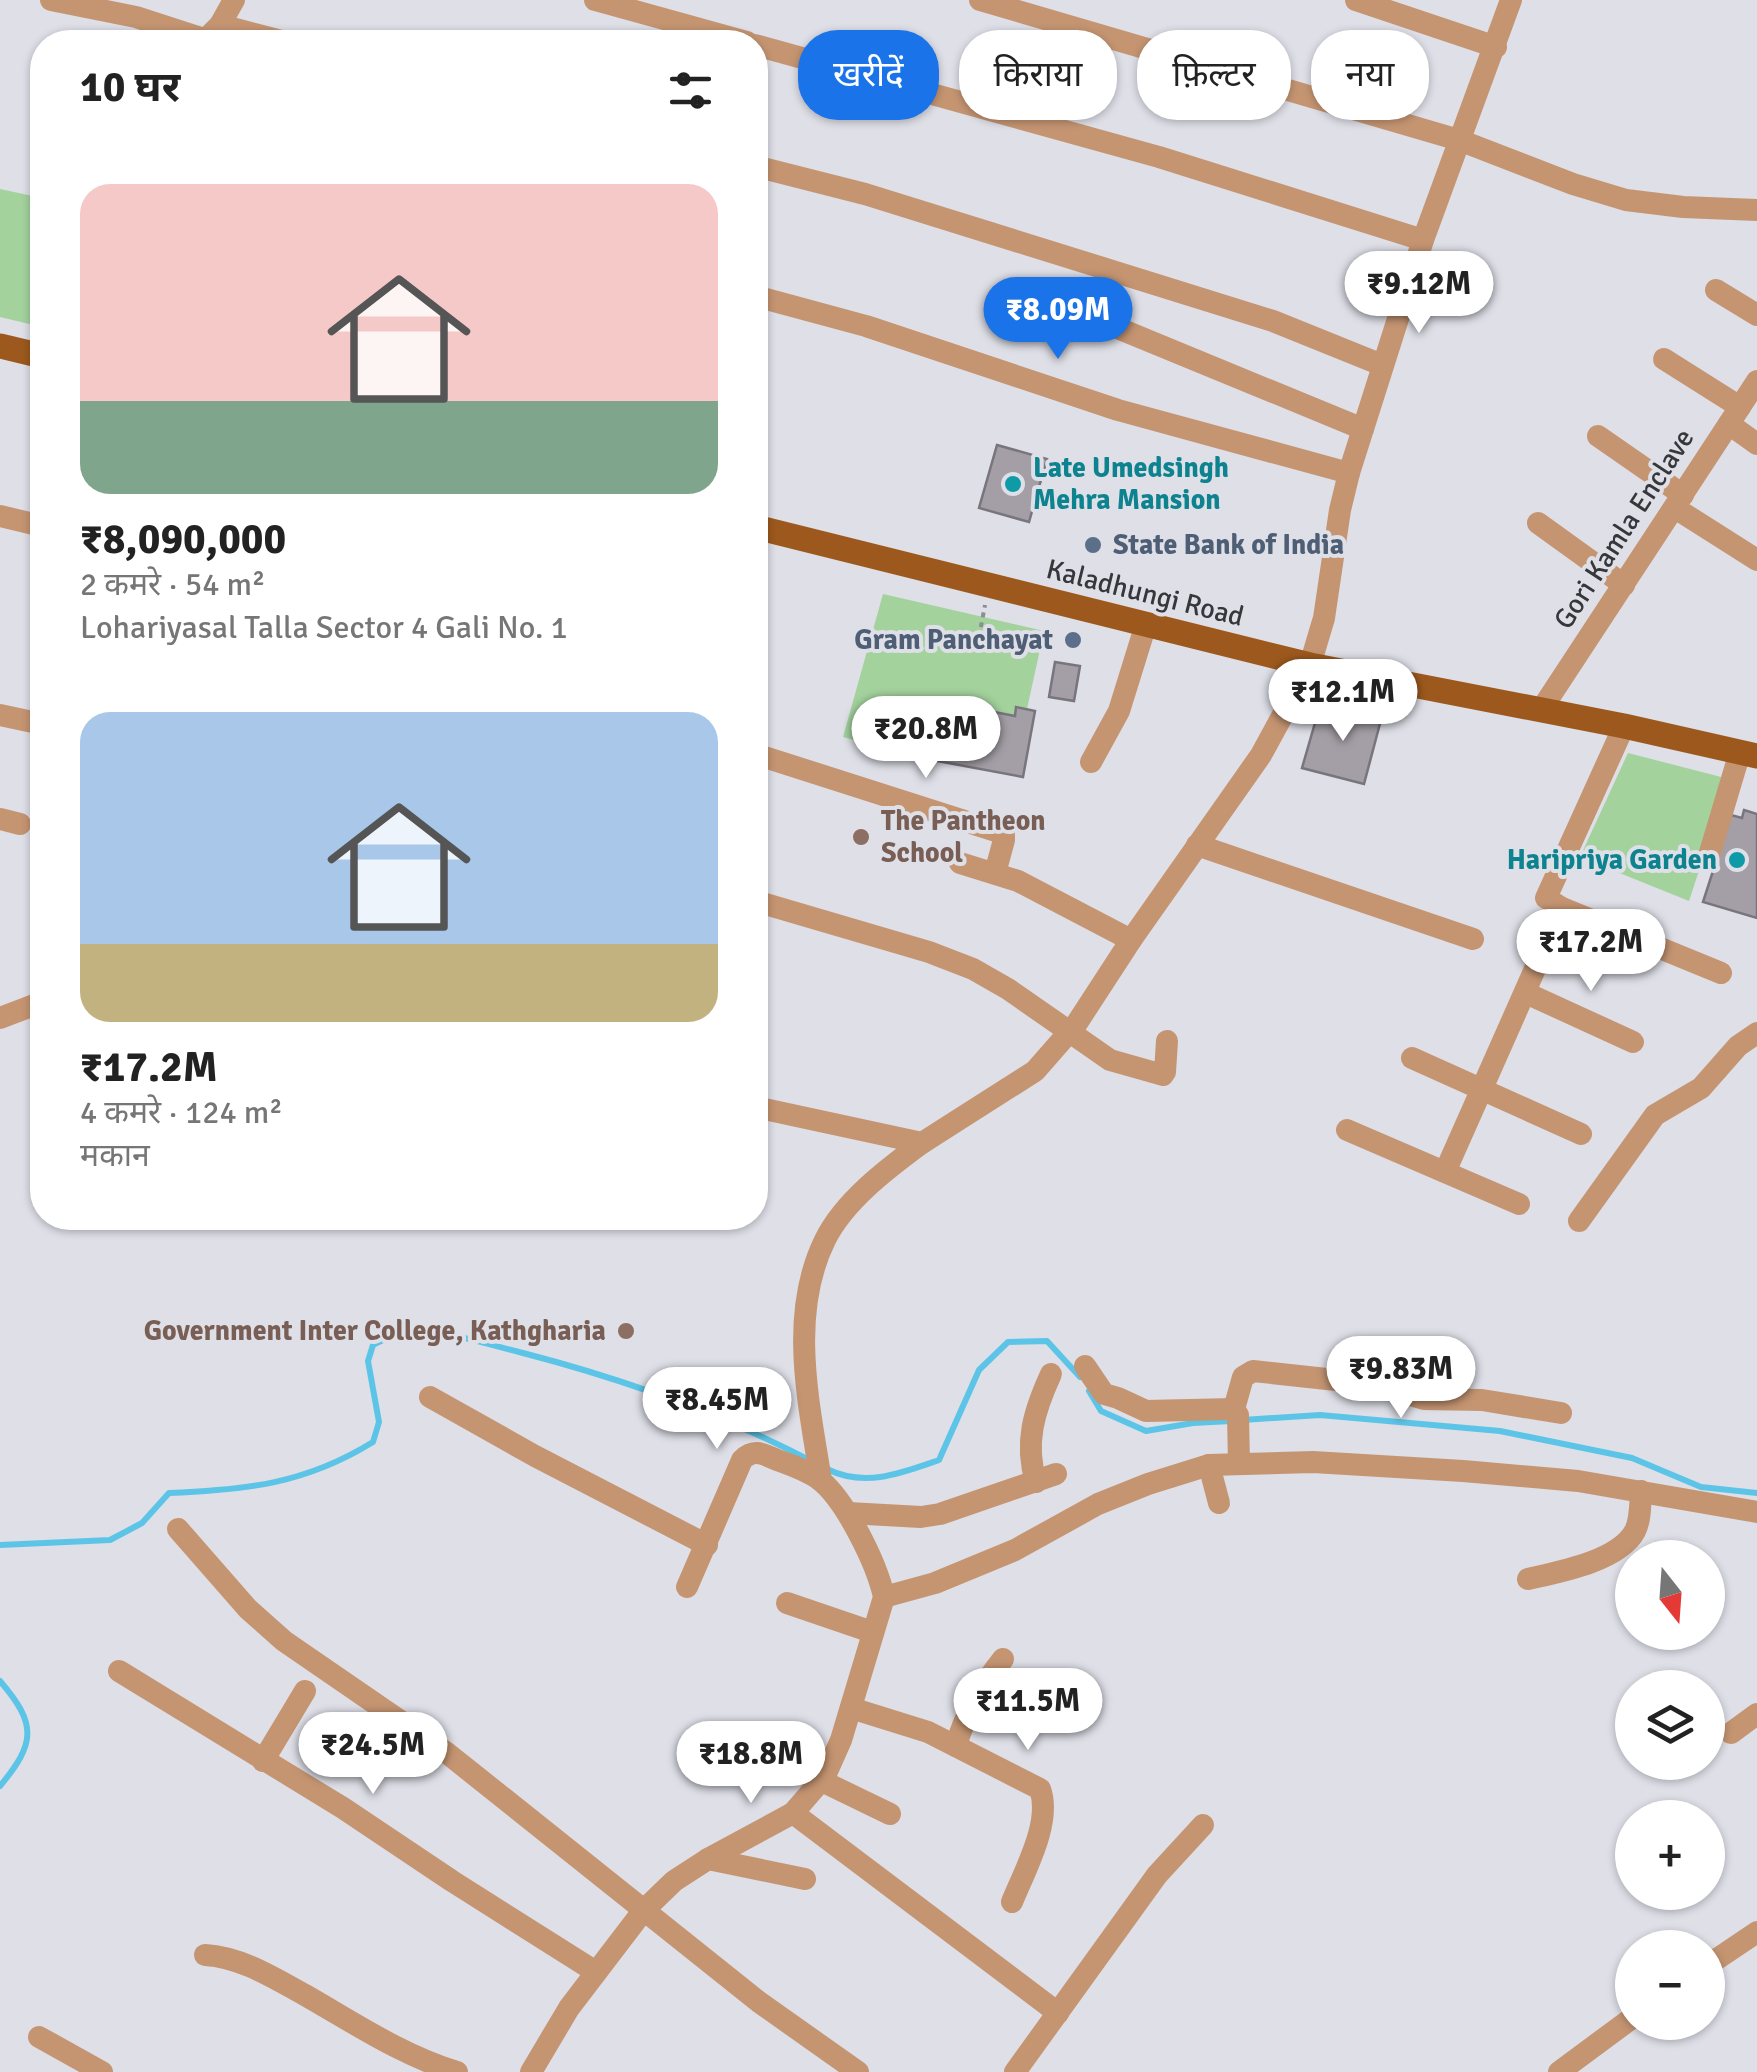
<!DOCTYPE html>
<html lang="hi">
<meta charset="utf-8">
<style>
:root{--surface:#fff;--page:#f6f6f6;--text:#222;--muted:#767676;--accent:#1a73e8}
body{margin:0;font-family:Signika,"Noto Sans Devanagari",sans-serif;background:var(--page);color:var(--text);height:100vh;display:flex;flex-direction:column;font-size:38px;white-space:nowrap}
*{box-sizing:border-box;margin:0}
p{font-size:32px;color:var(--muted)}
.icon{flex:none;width:55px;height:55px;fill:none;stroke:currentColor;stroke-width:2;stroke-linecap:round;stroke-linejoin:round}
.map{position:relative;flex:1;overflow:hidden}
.drawer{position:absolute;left:30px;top:30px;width:738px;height:1200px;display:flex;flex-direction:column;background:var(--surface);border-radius:40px;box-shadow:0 2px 8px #0004}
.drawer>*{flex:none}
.guide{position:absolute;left:798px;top:30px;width:808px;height:90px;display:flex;gap:20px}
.needle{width:65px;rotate:163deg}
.tools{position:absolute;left:1615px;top:1540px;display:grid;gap:20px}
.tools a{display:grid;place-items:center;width:110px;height:110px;border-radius:50%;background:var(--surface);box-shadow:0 2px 8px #0004;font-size:50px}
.price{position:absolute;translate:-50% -85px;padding:0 22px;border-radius:35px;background:#fff;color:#222;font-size:32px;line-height:65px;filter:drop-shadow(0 2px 5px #0008)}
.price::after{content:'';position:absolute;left:50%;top:60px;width:30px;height:22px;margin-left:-15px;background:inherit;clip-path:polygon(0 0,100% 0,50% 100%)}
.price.on{background:var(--accent);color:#fff}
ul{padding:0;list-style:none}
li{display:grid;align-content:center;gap:20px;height:530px;padding:0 50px}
li span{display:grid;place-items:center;height:310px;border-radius:30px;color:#555}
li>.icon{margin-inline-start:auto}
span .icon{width:180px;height:180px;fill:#fffc;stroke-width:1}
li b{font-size:42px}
h2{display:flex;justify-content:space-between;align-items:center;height:120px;padding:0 50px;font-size:42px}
.chip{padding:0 35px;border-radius:40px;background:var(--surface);box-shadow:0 2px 8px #0004;font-size:35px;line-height:90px}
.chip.on{background:var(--accent);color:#fff}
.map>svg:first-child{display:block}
.green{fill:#a3d29d}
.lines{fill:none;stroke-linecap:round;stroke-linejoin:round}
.stream{stroke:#5cc5e7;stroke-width:6}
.building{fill:#a49fa6;stroke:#79757c;stroke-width:2.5}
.path{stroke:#8d8e94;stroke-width:4;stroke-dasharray:5 5;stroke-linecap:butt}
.minor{stroke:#c59572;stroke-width:22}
.major{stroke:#9d591d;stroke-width:25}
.culture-dot{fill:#0f9aa8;stroke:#dedfe7;stroke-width:4}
.service-dot{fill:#5c6f8a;stroke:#dedfe7;stroke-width:4}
.education-dot{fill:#8d6e63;stroke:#dedfe7;stroke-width:4}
.labels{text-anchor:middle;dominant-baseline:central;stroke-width:8;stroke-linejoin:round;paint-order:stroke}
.culture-label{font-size:28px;font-weight:bold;fill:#0d838f;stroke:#dedfe7;text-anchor:start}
.street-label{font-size:28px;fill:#36373a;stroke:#dedfe7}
.service-label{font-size:28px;font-weight:bold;fill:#4e5e75;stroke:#dedfe7;text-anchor:start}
.education-label{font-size:28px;font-weight:bold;fill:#785e54;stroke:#dedfe7;text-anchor:start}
</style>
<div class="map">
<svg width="1757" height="2072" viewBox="0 0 1757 2072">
<rect width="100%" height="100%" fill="#dedfe7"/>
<g class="green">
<polygon points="0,189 42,198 42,327 0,317"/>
<polygon points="883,594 1044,631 1027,709 1016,707 1015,716 964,706 956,736 924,730 916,757 843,737"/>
<polygon points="1628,753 1729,779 1689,901 1580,857"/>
</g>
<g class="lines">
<g class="stream">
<polyline points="1089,1391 1101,1411 1146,1431 1193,1423 1231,1421"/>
<polyline points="1243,1420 1320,1415 1500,1431 1632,1458 1701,1487 1757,1493"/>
<path d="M827 1469C865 1488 902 1473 939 1460L979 1370 1008 1342 1047 1341 1080 1377"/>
<path d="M0 1545 110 1540 142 1523 169 1493C246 1490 305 1484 373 1442L379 1422 368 1361 373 1345C391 1334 412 1331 432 1333 463 1335 493 1346 523 1353 623 1379 720 1413 811 1461"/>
<path d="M0 1681C37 1724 36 1743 0 1786"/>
</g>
</g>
<g class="building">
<polygon points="997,445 1047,459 1029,522 979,508"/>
<polygon points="1055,662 1080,666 1074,701 1049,697"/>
<polygon points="1333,704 1382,716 1364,784 1302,768 1317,716 1329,719"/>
<polygon points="963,706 1015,716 1016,707 1035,711 1023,777 916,757 924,730 956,736"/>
<polygon points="1744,810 1757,814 1757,918 1703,902 1731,815 1742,818"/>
</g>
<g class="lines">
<polyline class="path" points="979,637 985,605"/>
<g class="minor">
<polyline points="51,0 136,17 207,40"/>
<polyline points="595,0 747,42"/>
<polyline points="980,0 1459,140 1573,184 1626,200 1683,207 1757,210"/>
<polyline points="1356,0 1496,47"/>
<polyline points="220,25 285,42"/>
<polyline points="211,34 220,25 234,0"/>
<polyline points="755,45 1159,157 1423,240"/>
<polyline points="755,166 865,194 1273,321 1382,365"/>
<polyline points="1716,290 1757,315"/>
<polyline points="755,296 866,326 1118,410 1349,473"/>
<polyline points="1103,322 1363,429"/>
<polyline points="1664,359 1740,407"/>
<polyline points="1729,424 1757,444"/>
<polyline points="1598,436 1683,495"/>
<polyline points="1675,508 1757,560"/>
<polyline points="0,516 42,526"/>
<polyline points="1538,523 1624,585"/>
<polyline points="1541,710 1757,381"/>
<polyline points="0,715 42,724"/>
<polyline points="1624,726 1546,898 1562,908 1721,973"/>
<polyline points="755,754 999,832 1004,835 1004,840 995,873"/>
<polyline points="1091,762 1119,711 1146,624"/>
<polyline points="0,819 20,824"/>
<polyline points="1197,845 1473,939"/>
<polyline points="1709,856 1740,752"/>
<polyline points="960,863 1018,881 1131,940"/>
<polyline points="755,901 929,952 973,969 1008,989 1110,1060 1163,1075 1165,1072 1167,1041"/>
<polyline points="1526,993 1633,1042"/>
<polyline points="0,1018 42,1002"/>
<polyline points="1412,1058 1581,1134"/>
<polyline points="755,1107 922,1143 1035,1071 1077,1023 1131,940 1261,755 1310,665 1324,618 1340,510 1349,473 1423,240 1511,0"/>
<polyline points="1347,1130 1519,1204"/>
<polyline points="1445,1172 1562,908"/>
<polyline points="1579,1221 1655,1115 1701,1088 1738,1046 1757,1033"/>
<polyline points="1085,1366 1104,1394 1118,1398 1146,1411 1234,1409 1238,1415 1239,1464"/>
<polyline points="430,1397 535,1456 707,1545"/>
<polyline points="1234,1409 1243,1377 1253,1371 1373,1384 1424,1399 1482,1400 1561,1413"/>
<polyline points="1209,1465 1219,1503"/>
<path d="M821 1481C809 1403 788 1315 825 1240 844 1201 888 1168 922 1143"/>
<path d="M1036 1482C1024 1443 1034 1411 1051 1374"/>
<polyline points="848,1513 921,1517 940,1514 1056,1474"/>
<polyline points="178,1529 248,1609 284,1641 447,1753 759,2002 858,2072"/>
<path d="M1528 1579C1559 1572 1619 1561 1635 1531 1641 1519 1640 1504 1641 1491"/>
<polyline points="884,1597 935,1583 1015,1550 1098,1504 1148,1484 1209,1465 1313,1462 1463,1471 1578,1481 1757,1512"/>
<polyline points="787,1603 872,1632"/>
<polyline points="119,1671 343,1808 452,1881 596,1972"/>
<path d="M851 1708 928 1732 1040 1789C1052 1822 1025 1870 1012 1902"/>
<polyline points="1731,1733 1757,1714"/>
<path d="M956 1746C965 1714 982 1685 1003 1659"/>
<polyline points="263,1761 305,1691"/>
<polyline points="822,1781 890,1814"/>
<polyline points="793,1813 1058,2013"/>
<polyline points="708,1859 805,1879"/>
<path d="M205 1955C241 1957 274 1978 305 1995 354 2023 403 2056 457 2072"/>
<polyline points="1708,1965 1757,1932"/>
<polyline points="39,2037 102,2072"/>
<path d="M531 2072 569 2008 643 1911 674 1881 708 1859 793 1813 825 1776 841 1740 884 1597C877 1564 846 1501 820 1480 808 1471 791 1465 777 1460 763 1454 754 1448 742 1460L687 1587"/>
<polyline points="1015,2072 1157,1875 1203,1825"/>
<polyline points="1559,2072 1632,2018"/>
</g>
<g class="major">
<polyline points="0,346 42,356"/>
<polyline points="755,527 1310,665 1624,726 1757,756"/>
</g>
</g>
<g class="culture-dot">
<circle cx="1013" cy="484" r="10"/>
<circle cx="1737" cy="860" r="10"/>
</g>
<g class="service-dot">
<circle cx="1093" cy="545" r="10"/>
<circle cx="1073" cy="640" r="10"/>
</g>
<g class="education-dot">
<circle cx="861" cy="837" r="10"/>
<circle cx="626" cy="1331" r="10"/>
</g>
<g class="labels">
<g class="culture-label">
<text x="1033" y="468">Late Umedsingh<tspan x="1033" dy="32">Mehra Mansion</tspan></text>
<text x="1717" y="860" text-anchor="end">Haripriya Garden</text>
</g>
<g class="street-label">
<text transform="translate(1624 529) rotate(-57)">Gori Kamla Enclave</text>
<text transform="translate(1145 593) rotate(14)">Kaladhungi Road</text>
</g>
<g class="service-label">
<text x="1113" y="545">State Bank of India</text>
<text x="1053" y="640" text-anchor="end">Gram Panchayat</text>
</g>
<g class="education-label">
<text x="881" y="821">The Pantheon<tspan x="881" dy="32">School</tspan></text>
<text x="606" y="1331" text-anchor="end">Government Inter College, Kathgharia</text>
</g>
</g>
</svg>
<div class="tools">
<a><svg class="needle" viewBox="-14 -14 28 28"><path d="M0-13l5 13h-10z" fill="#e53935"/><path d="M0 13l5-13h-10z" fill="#767676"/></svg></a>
<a><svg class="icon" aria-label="layers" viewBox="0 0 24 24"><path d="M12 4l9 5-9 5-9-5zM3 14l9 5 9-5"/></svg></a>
<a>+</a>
<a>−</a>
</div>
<b class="price" style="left:1419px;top:336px">₹9.12M</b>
<b class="price on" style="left:1058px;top:362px">₹8.09M</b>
<b class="price" style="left:1343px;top:744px">₹12.1M</b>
<b class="price" style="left:926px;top:781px">₹20.8M</b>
<b class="price" style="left:1591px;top:994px">₹17.2M</b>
<b class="price" style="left:1401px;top:1421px">₹9.83M</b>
<b class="price" style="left:717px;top:1452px">₹8.45M</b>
<b class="price" style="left:1028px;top:1753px">₹11.5M</b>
<b class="price" style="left:373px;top:1797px">₹24.5M</b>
<b class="price" style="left:751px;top:1806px">₹18.8M</b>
<div class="guide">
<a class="chip on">खरीदें</a>
<a class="chip">किराया</a>
<a class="chip">फ़िल्टर</a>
<a class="chip">नया</a>
</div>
<section class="drawer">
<h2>10 घर<svg class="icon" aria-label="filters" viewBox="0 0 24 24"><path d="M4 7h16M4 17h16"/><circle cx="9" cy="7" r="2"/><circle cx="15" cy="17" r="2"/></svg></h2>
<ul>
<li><span style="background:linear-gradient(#f6c9c9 70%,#7fa58c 0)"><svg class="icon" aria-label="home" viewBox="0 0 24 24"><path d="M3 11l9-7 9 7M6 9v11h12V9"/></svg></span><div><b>₹8,090,000</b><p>2 कमरे · 54 m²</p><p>Lohariyasal Talla Sector 4 Gali No. 1</p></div></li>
<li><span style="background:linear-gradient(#a9c7e8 75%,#c2b280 0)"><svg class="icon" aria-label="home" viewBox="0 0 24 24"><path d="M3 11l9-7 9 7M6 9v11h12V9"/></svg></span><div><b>₹17.2M</b><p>4 कमरे · 124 m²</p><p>मकान</p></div></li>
</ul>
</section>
</div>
